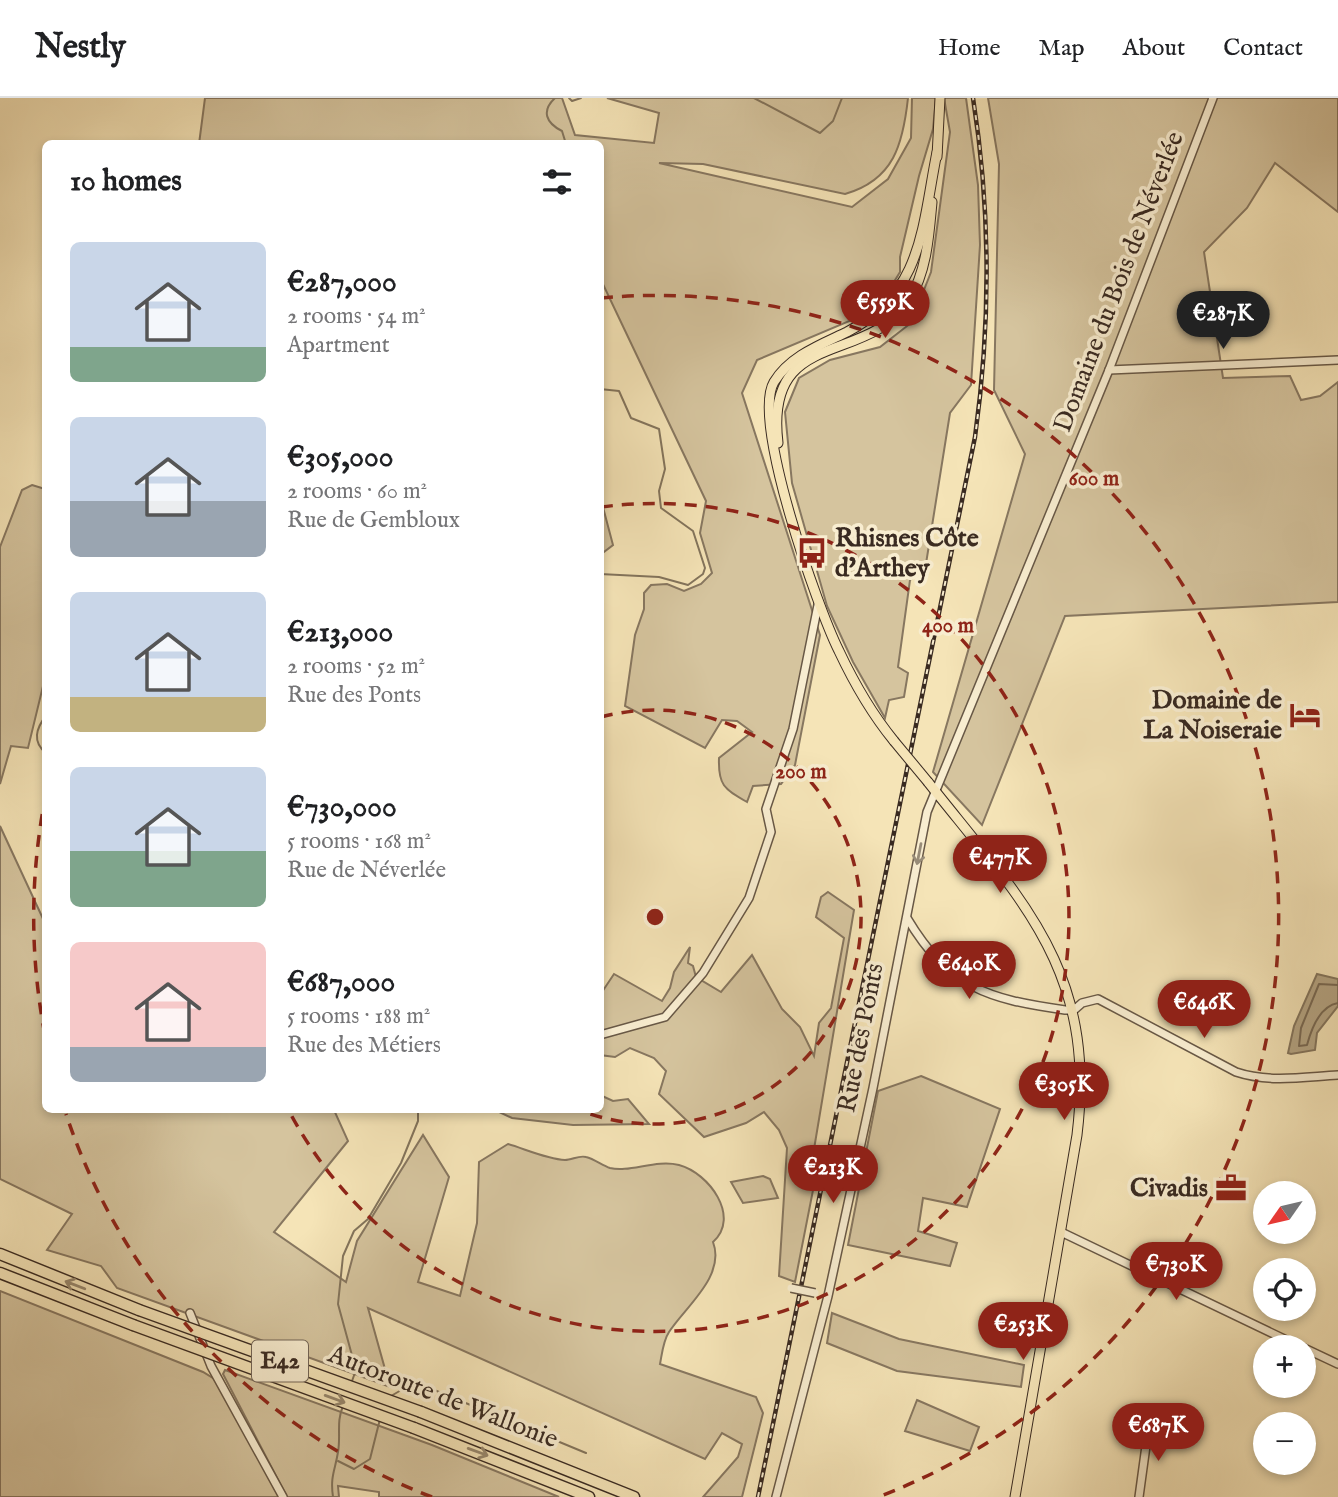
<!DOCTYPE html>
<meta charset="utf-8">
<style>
:root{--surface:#fff;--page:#f6f6f6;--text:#202124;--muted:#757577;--line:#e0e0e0;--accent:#8f2418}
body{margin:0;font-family:"IM FELL English",serif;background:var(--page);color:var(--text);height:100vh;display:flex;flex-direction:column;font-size:26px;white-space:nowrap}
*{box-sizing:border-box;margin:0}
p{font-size:23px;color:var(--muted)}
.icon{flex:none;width:38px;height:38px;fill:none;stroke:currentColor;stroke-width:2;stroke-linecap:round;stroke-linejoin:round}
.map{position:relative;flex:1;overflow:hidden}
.panel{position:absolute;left:42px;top:42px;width:562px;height:973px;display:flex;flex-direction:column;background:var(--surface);border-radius:10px;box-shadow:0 4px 10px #0003}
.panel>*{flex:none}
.needle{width:46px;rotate:236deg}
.tools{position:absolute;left:1253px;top:1083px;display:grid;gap:14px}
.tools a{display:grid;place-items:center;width:63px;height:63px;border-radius:50%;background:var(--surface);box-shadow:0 4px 10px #0003;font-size:35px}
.price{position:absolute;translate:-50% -60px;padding:0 16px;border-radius:24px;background:var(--accent);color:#fff;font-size:23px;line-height:46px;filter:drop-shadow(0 2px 4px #0008)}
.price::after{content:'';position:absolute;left:50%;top:42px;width:21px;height:16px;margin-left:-10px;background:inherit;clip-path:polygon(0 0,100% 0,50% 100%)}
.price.selected{background:#222;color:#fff}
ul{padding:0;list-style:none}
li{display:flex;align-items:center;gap:21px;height:175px;padding:0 28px}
li span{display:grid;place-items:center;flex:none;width:196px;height:140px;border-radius:10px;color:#555}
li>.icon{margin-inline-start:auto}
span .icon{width:84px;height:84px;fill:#fffc;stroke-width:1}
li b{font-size:30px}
h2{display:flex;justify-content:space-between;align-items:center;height:84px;padding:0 28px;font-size:30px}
header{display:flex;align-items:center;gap:42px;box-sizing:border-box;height:98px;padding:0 35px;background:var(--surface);border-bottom:2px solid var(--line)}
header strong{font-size:33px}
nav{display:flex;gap:38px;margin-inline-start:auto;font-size:24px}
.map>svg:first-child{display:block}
.green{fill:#d5c49e;stroke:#877760;stroke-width:2}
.water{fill:#b5a584;stroke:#83745c;stroke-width:2}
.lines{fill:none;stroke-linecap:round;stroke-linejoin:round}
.shore{stroke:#776852;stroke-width:2}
.stream{stroke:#83745c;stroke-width:2}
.minor-casing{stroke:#685846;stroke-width:10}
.major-casing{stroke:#392a21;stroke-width:11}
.highway-casing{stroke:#392a21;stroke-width:13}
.minor{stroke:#f8edd0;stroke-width:7}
.major{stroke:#f5e4b7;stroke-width:9}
.highway{stroke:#f5e4b7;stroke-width:10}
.rail-casing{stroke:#392a21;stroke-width:4.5}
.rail{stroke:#f8edd0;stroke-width:2;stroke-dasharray:5;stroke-linecap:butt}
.minor-bridge-casing{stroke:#685846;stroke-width:10;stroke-linecap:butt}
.major-bridge-casing{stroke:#392a21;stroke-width:11;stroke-linecap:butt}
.highway-bridge-casing{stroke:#392a21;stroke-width:13;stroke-linecap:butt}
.minor-bridge{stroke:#f8edd0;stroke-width:7}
.major-bridge{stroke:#f5e4b7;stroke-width:9}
.highway-bridge{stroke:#f5e4b7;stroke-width:10}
.oneway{stroke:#988c78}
.oneway2{stroke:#97876c}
.ring{fill:none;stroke:#8f2418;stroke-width:3.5;stroke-dasharray:12 9}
.labels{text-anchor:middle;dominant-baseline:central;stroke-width:7;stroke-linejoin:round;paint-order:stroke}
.shield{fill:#f8edd0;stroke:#726456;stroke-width:2}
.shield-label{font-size:24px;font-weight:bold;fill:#392a21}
.street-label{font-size:26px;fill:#392a21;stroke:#f8edd0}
.poi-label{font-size:26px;font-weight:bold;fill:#392a21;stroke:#f8edd0;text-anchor:end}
.centre{fill:#8f2418;stroke:#f8edd0;stroke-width:3.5}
.ring-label{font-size:21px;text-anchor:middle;font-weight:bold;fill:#8f2418;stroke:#f8edd0;stroke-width:7;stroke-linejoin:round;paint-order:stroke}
</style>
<header>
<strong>Nestly</strong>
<nav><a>Home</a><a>Map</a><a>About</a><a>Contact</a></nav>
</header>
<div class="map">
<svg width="1338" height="1399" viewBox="0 0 1338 1399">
<rect width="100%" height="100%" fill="#f5e4b7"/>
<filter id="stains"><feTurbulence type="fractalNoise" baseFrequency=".00286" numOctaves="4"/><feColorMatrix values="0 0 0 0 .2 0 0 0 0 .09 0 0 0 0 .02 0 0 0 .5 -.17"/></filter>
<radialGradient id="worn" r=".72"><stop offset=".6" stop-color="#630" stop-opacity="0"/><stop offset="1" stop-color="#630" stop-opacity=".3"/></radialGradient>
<g class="green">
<path d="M205 0H562L575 37 654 45 659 15 607 0H908C903 46 894 82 845 96L703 66 659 65 852 109 888 81 911 40 912 0H936L933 31 919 78 900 159V174L886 197 859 219 757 262 742 295 820 537 795 667 781 686 753 688 747 704C724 691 718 687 719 660L752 634 737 623 722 622 705 650 625 608 635 537 644 511V495L651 487 667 486 684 493 701 486 712 475 700 435 706 403 600 180V46H199Z"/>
<polygon points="944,0 966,0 978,87 980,147 971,287 950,315 925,472 910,482 898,569 908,575 904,599 889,602 885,620 853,564 827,508 792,385 785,314 799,280 830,262 880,249 911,225 931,174 950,34"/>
<polygon points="988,0 1338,0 1338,114 1275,65 1247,110 1204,154 1223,280 1290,278 1301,302 1320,298 1338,284 1338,504 1065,518 982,727 933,674 1025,356 994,292 999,66"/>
<polygon points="32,387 45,391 45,580 28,650 11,648 0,686 0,449 22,392"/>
<polygon points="600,398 613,447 600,457"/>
<path d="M0 728 45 825 46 1012H334L348 1043 274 1134 346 1184 357 1143 423 1037 449 1079 418 1184 460 1198 477 1125 479 1064 508 1046C525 1051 547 1061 565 1062 572 1062 579 1057 586 1059 594 1061 602 1067 610 1070 629 1075 656 1061 679 1067 709 1075 741 1119 713 1144 726 1178 685 1209 669 1234 663 1243 662 1256 660 1266L756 1299 763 1315 742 1399H703L738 1359 742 1346 722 1335 705 1361 368 1210 390 1289 117 1190 101 1168 47 1152 72 1116 0 1081Z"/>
<polygon points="828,794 854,812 810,1075 815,1082 795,1184 779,1178 787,1050 779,1032 764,1014 746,1025 704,1039 659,996 666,973 654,960 630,950 615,959 600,957 600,897 614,876 662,903 670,890 674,874 690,849 688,865 693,868 696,879 721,894 752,857 782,911 800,929 814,958 819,925 831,910 844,840 816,819 821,799"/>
<polygon points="921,978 1000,1011 967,1109 923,1100 918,1133 957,1145 950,1168 848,1147 878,993"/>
<polygon points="600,997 613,1003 628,1001 649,1026 573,1027 512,1020 495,1012 600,1012"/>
<polygon points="763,1078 770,1081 778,1100 743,1105 731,1084"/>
<polygon points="0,1193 203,1274 216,1282 280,1399 0,1399"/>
<polygon points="832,1215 899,1241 1024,1267 1021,1289 897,1273 827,1245"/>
<polygon points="225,1272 432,1347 559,1399 379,1399 379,1394 338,1388 339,1399 287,1399 223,1276"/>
<polygon points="917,1302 979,1329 970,1353 905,1333"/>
</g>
<polygon class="water" points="1317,876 1338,881 1338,908 1317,935 1315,952 1291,956 1288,955 1294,928"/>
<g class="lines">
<path class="shore" d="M1338 887 1319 886 1301 930 1299 948 1307 947C1311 932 1320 908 1338 905"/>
<g class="stream">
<path d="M555 0C541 13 546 25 562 33L566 46"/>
<polyline points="569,0 572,3 581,0"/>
<polyline points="754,0 820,35 833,23 842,0"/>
<polyline points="600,291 619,293 631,320 659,331 665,371 659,393 661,410 693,433 705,470 703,476 688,487 659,479 600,476"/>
<path d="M46 618C36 630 32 644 46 655"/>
<polyline points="46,693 46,707"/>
<polyline points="352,1283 356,1272 338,1206 343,1158 354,1133 368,1121 401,1065 418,1023 418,1012"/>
<polyline points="391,1298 415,1284 586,1355"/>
<polyline points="338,1363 354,1371 370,1361 380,1321"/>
<path d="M333 1399C330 1378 335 1373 338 1354 341 1338 336 1324 343 1308"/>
</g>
<defs>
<g id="minor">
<polyline points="1109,272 1338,262"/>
<path d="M907 820C949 890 987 901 1065 912H1074L1082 905 1098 901 1236 974C1269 985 1303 979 1338 977"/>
<polyline points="600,937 665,919 703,875 749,800 771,734 766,711 793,631 818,507"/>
<polyline points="1061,1134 1303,1250"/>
<polyline points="190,1215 211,1268 283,1399"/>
<polyline points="1304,1250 1338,1266"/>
<polyline points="776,1399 828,1198 873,990 927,714 1109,272 1213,0"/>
<polyline points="1139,1399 1149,1326"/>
</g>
<g id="major">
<polyline points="937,59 940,0"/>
<path d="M778 345C764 228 867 269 909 202 927 173 929 137 932 104"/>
<path d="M894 643C872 616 854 585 839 553 818 511 751 322 774 284 790 258 820 247 847 234 923 195 922 129 937 54"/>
<path d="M928 684C1022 803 1097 872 1077 1037L1015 1399"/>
</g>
<g id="highway">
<polyline points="0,1156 139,1212"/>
<polyline points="0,1175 133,1227"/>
<polyline points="421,1314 634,1399"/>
<polyline points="414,1330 589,1399"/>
</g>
</defs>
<use href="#minor" class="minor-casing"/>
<use href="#major" class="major-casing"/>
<use href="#highway" class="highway-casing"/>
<use href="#minor" class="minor"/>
<use href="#major" class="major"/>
<use href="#highway" class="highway"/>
<defs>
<path id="rail" d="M758 1399 975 339C991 224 991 114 973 0"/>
</defs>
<use href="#rail" class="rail-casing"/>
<use href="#rail" class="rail"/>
<defs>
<polyline id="minor-bridge" points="791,1190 815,1195"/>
<polyline id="major-bridge" points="894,643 928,684"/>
<g id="highway-bridge">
<polyline points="139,1212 421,1314"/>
<polyline points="133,1227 414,1330"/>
</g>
</defs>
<use href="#minor-bridge" class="minor-bridge-casing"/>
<use href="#major-bridge" class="major-bridge-casing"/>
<use href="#highway-bridge" class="highway-bridge-casing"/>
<use href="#minor-bridge" class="minor-bridge"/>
<use href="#major-bridge" class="major-bridge"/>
<use href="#highway-bridge" class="highway-bridge"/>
</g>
<defs><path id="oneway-shaft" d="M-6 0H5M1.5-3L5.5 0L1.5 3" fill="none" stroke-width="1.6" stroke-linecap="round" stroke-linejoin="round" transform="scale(1.75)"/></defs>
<use class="oneway" href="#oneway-shaft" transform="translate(919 756) rotate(101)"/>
<g class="oneway2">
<use href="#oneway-shaft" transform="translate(75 1187) rotate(-159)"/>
<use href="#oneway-shaft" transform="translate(335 1301) rotate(20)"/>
<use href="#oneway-shaft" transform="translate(478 1354) rotate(20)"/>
</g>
<g class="ring">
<path d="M601 619A207 207 0 1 1 579 1012"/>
<path d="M601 409A414 414 0 1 1 289 1013"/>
<path d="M432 1399A621 621 0 0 1 66 1016M45 937A621 621 0 0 1 45 701M601 200A621 621 0 0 1 878 1399"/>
</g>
<defs>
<symbol id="bus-bare" viewBox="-9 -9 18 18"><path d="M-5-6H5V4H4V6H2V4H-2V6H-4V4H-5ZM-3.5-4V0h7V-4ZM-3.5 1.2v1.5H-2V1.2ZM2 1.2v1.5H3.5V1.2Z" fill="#8f2418" stroke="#f8edd0" stroke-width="2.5" paint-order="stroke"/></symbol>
<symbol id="hotel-bare" viewBox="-9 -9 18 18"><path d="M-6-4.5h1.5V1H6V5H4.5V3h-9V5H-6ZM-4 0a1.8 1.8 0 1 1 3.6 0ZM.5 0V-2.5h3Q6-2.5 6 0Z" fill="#8f2418" stroke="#f8edd0" stroke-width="2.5" paint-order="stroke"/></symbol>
<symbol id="office-bare" viewBox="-9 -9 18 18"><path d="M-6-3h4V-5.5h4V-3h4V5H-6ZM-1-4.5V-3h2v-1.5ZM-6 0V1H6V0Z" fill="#8f2418" stroke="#f8edd0" stroke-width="2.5" paint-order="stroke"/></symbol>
</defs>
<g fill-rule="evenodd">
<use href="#bus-bare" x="790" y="433" width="44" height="44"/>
<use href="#hotel-bare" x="1283" y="595" width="44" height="44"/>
<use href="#office-bare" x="1209" y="1068" width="44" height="44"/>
</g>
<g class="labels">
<rect class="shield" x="252" y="1242.5" width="56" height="41" rx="5"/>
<g class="shield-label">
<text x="280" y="1263">E42</text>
</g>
<g class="street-label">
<text transform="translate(1119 184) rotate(-69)">Domaine du Bois de Néverlée</text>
<text transform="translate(861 940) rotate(-79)">Rue des Ponts</text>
<text transform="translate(443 1299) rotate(21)">Autoroute de Wallonie</text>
</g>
<g class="poi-label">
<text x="835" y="440" text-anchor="start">Rhisnes Côte<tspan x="835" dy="30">d'Arthey</tspan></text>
<text x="1282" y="602">Domaine de<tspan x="1282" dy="30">La Noiseraie</tspan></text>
<text x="1208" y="1090">Civadis</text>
</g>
</g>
<circle cx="655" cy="819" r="10" class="centre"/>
<g class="ring-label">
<text x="1094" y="387">600 m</text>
<text x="948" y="534">400 m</text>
<text x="801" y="680">200 m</text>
</g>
<rect width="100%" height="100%" filter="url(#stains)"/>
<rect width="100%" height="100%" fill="url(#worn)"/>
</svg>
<div class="tools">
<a><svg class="needle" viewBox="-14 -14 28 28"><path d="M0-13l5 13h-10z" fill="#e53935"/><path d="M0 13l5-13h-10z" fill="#757577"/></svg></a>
<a><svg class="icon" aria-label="locate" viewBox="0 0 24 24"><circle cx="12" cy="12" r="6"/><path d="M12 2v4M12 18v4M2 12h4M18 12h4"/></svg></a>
<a>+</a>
<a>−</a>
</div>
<b class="price" style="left:885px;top:242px">€559K</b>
<b class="price selected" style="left:1223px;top:253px">€287K</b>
<b class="price" style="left:1000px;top:797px">€477K</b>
<b class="price" style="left:969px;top:903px">€640K</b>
<b class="price" style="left:1204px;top:942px">€646K</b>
<b class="price" style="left:1064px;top:1024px">€305K</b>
<b class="price" style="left:833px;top:1107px">€213K</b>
<b class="price" style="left:1176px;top:1204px">€730K</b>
<b class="price" style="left:1023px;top:1264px">€253K</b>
<b class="price" style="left:1158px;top:1365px">€687K</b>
<section class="panel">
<h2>10 homes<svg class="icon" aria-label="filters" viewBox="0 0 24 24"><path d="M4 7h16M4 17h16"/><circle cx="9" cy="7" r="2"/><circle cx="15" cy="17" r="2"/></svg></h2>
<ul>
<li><span style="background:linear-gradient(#c9d6e8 75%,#7fa58c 0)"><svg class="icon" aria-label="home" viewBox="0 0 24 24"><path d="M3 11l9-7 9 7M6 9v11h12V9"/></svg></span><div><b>€287,000</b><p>2 rooms · 54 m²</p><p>Apartment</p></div></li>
<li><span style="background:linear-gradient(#c9d6e8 60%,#9aa5b1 0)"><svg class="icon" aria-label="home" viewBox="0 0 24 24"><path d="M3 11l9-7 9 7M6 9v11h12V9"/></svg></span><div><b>€305,000</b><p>2 rooms · 60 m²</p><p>Rue de Gembloux</p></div></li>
<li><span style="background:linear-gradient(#c9d6e8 75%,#c2b280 0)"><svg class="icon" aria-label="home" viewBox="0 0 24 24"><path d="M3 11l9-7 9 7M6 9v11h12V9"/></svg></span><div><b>€213,000</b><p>2 rooms · 52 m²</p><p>Rue des Ponts</p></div></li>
<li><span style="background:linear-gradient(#c9d6e8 60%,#7fa58c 0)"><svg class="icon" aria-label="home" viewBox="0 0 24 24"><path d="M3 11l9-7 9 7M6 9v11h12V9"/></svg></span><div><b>€730,000</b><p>5 rooms · 168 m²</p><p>Rue de Néverlée</p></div></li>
<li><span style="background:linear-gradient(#f6c9c9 75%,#9aa5b1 0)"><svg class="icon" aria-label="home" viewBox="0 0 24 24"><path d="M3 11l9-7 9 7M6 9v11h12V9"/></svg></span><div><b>€687,000</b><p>5 rooms · 188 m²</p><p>Rue des Métiers</p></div></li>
</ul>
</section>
</div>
